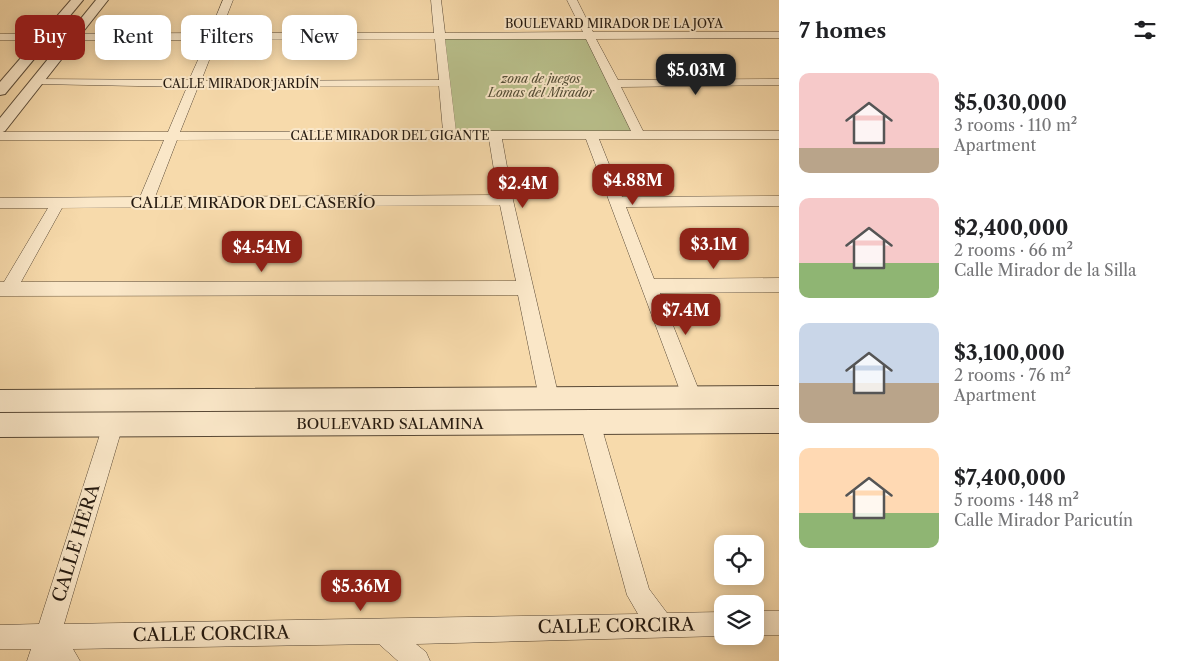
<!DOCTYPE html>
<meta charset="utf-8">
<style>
:root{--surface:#fff;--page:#f2f2f2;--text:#202124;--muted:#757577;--accent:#8f2418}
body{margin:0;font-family:"Libre Caslon Text",serif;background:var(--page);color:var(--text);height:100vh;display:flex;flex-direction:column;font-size:19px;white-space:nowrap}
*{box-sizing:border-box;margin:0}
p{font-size:16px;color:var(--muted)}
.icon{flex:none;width:28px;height:28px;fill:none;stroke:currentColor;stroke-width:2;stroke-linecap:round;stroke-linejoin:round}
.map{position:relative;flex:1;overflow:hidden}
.side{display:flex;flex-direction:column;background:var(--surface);width:400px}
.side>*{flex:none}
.guide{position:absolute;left:15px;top:15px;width:475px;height:45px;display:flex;gap:10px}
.tools{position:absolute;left:714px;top:535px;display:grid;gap:10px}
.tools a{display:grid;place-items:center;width:50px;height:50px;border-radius:10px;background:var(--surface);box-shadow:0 2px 12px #0003;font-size:25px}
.price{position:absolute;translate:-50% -42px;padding:0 11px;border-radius:10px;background:var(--accent);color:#fff;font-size:16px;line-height:32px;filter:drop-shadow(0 1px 2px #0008)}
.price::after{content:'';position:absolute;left:50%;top:30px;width:15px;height:11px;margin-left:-8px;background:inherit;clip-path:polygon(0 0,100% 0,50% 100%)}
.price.current{background:#222;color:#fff}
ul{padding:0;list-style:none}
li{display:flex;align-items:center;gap:15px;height:125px;padding:0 20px}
li span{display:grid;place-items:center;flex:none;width:140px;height:100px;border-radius:10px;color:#555}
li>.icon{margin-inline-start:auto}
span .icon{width:60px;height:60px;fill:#fffc;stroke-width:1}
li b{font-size:21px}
h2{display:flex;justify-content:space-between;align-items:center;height:60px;padding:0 20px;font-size:21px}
.pill{padding:0 18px;border-radius:10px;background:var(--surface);box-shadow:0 2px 12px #0003;font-size:18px;line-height:45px}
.pill.current{background:var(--accent);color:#fff}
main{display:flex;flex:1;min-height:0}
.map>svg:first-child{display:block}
.green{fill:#b9c08c;stroke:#6e6c4e}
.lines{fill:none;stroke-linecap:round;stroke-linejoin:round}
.minor-casing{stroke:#594936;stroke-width:1}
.tertiary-casing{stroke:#594936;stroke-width:2}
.minor{fill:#fae7c8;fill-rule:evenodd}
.tertiary{fill:#fae7c8;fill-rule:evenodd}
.labels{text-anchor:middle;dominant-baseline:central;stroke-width:4;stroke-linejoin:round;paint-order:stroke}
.far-street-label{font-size:12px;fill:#24190f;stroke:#fae7c8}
.far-park-label{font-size:12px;font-style:italic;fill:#514b34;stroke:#fae7c8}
.street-label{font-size:15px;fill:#24190f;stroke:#fae7c8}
.near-street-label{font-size:18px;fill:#24190f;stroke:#fae7c8}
</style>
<main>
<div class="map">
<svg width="779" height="661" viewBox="0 0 779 661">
<rect width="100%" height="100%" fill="#f7daab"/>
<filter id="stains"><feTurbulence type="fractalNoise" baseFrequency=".004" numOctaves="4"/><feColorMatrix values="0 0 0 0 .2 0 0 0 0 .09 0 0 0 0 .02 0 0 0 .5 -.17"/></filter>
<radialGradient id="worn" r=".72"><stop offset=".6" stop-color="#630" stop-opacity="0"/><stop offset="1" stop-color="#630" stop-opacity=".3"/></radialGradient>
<polygon class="green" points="590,34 641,136 454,137 441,36"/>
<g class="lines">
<defs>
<g id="minor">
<path d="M223 0H233L220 33H434L431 0H441L445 33 583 32 567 0H577L593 32H779V38L596 39 618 80 779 79V85L621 87 643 131H779V139H599L622 197 779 196V206L626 207 654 279 779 278V292L660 293 702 398 699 404 692 407 685 404 586 139H502L513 200 559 398 556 404 549 407 542 404 539 398 518 295 0 296V282H4L48 208H0V198L140 197 164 140H0V132H168L187 87 38 84 32 81 34 79 189 80 207 40H0V34L209 33ZM435 39 439 80 201 81 217 40ZM445 39H586L631 131H456ZM439 86 443 131 180 132 198 87ZM489 139 498 195 155 197 177 140ZM500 205 516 281 21 282 62 208Z"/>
<polygon points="590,412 597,415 600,422 649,589 667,613 722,612 722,636 416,644 426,652 430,661 398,661 379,644 73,649 80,661 27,661 31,649 0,649 0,625 39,624 103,425 106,418 113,415 120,418 123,425 64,624 638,614 627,595 580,422 583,415"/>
<rect x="755" y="611" width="24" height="24"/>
</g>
<g id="tertiary">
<polygon points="71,0 83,0 5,94 0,95 0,82"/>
<polygon points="96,0 108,0 5,131 0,133 0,118"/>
<polygon points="779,386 779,408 0,412 0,390"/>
<polygon points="779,409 779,433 0,437 0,413"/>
</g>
</defs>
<use href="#minor" class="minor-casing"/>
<use href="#tertiary" class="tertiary-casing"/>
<use href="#minor" class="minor"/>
<use href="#tertiary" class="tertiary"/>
</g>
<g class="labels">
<g class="far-street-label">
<text x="614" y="23">BOULEVARD MIRADOR DE LA JOYA</text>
<text x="241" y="83">CALLE MIRADOR JARDÍN</text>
<text x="390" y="135">CALLE MIRADOR DEL GIGANTE</text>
</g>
<g class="far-park-label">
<text x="541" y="78">zona de juegos<tspan x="541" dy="14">Lomas del Mirador</tspan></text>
</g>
<g class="street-label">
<text x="253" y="202">CALLE MIRADOR DEL CASERÍO</text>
<text x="390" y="423">BOULEVARD SALAMINA</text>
</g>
<g class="near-street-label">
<text transform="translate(76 543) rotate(-73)">CALLE HERA</text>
<text transform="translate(616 626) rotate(-1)">CALLE CORCIRA</text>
<text transform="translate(211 634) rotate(-1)">CALLE CORCIRA</text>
</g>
</g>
<rect width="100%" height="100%" filter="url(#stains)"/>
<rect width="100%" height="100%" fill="url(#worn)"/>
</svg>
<div class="tools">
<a><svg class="icon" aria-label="locate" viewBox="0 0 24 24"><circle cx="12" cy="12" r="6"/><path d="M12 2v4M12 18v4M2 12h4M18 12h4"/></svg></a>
<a><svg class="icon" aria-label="layers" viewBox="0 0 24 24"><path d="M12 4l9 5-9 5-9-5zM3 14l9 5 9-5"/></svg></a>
</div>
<b class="price current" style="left:696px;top:96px">$5.03M</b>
<b class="price" style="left:633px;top:206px">$4.88M</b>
<b class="price" style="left:523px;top:209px">$2.4M</b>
<b class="price" style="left:714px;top:270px">$3.1M</b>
<b class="price" style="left:262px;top:273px">$4.54M</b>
<b class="price" style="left:686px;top:336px">$7.4M</b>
<b class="price" style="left:361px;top:612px">$5.36M</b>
<div class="guide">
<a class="pill current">Buy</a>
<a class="pill">Rent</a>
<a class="pill">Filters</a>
<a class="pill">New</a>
</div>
</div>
<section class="side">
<h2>7 homes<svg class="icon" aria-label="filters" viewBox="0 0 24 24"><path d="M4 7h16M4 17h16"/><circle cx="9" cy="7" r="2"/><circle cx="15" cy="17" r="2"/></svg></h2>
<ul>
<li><span style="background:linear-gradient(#f6c9c9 75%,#b9a48a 0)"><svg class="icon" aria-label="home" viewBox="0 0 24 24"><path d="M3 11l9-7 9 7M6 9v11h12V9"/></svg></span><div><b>$5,030,000</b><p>3 rooms · 110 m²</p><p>Apartment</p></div></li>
<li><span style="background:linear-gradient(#f6c9c9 65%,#8fb573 0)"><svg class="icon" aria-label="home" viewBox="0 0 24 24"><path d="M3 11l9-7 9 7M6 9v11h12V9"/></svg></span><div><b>$2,400,000</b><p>2 rooms · 66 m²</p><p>Calle Mirador de la Silla</p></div></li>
<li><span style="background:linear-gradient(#c9d6e8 60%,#b9a48a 0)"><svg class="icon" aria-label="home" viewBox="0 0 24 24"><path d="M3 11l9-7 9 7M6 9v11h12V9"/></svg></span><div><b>$3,100,000</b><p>2 rooms · 76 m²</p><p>Apartment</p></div></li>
<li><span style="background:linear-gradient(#ffd9b3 65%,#8fb573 0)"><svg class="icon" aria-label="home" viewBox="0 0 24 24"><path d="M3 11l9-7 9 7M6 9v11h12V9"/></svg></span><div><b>$7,400,000</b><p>5 rooms · 148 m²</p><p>Calle Mirador Paricutín</p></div></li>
</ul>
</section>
</main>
